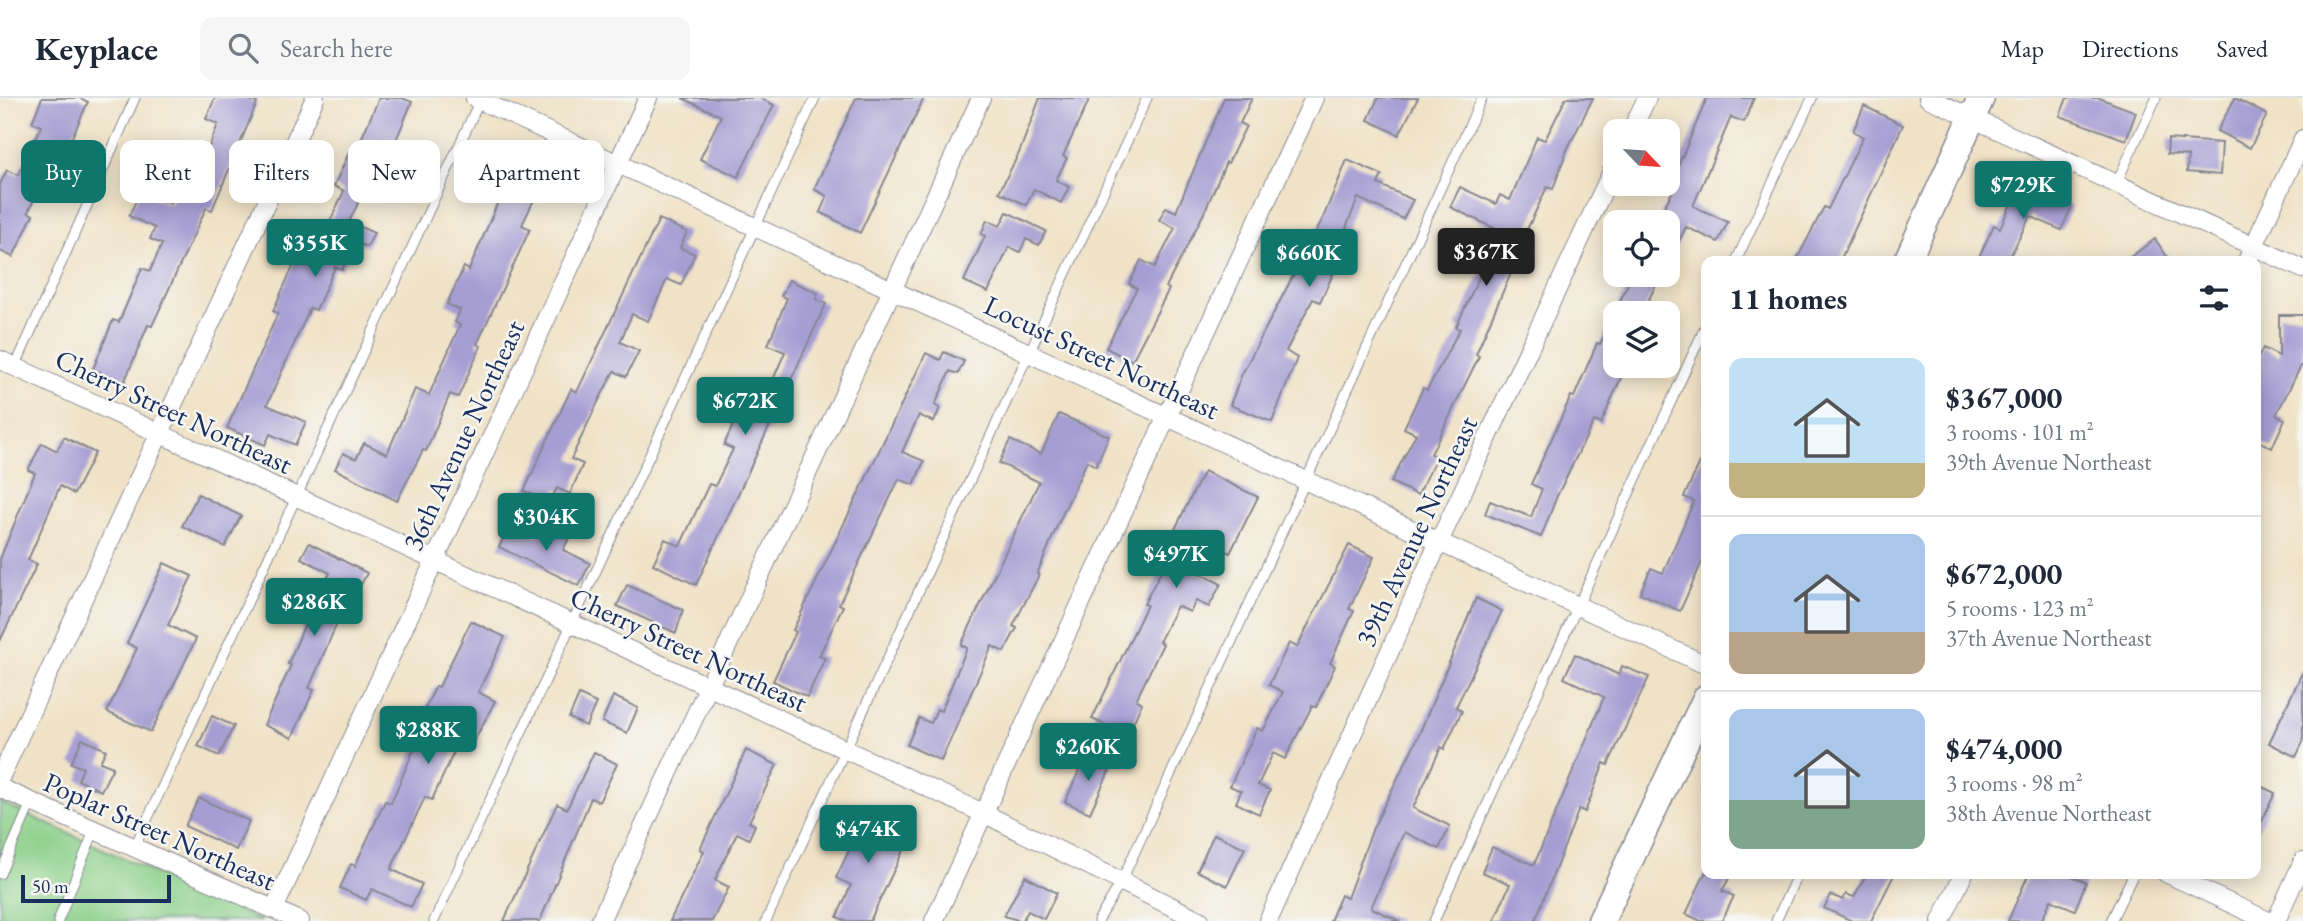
<!DOCTYPE html>
<meta charset="utf-8">
<style>
:root{--surface:#fff;--page:#f6f6f7;--text:#1f2937;--muted:#747a83;--line:#e0e1e3;--accent:#0f766e}
body{margin:0;font-family:"EB Garamond",serif;background:var(--page);color:var(--text);height:100vh;display:flex;flex-direction:column;font-size:26px;white-space:nowrap}
*{box-sizing:border-box;margin:0}
p{font-size:23px;color:var(--muted)}
.icon{flex:none;width:38px;height:38px;fill:none;stroke:currentColor;stroke-width:2;stroke-linecap:round;stroke-linejoin:round}
.map{position:relative;flex:1;overflow:hidden}
.sheet{position:absolute;left:1701px;top:158px;width:560px;height:623px;display:flex;flex-direction:column;background:var(--surface);border-radius:14px;box-shadow:0 4px 18px #0003}
.sheet>*{flex:none}
.top-card{position:absolute;left:21px;top:42px;width:665px;height:63px;display:flex;gap:14px}
.needle{width:46px;rotate:115deg}
.fabs{position:absolute;left:1603px;top:21px;display:grid;gap:14px}
.fabs a{display:grid;place-items:center;width:77px;height:77px;border-radius:14px;background:var(--surface);box-shadow:0 4px 18px #0003;font-size:35px}
.scale{position:absolute;left:21px;bottom:18px;width:150px;box-sizing:border-box;padding-left:7px;border:4px solid #1b2f5e;border-top:0;font-size:19px;line-height:24px;white-space:nowrap;color:#1b2f5e;-webkit-text-stroke:5px #f6f6f2;paint-order:stroke}
.price{position:absolute;translate:-50% -60px;padding:0 16px;border-radius:7px;background:var(--accent);color:#fff;font-size:23px;line-height:46px;filter:drop-shadow(0 2px 4px #0008)}
.price::after{content:'';position:absolute;left:50%;top:42px;width:21px;height:16px;margin-left:-10px;background:inherit;clip-path:polygon(0 0,100% 0,50% 100%)}
.price.selected{background:#222;color:#fff}
ul{padding:0;list-style:none}
li{display:flex;align-items:center;gap:21px;height:175px;padding:0 28px}
li+li{border-top:2px solid var(--line)}
li span{display:grid;place-items:center;flex:none;width:196px;height:140px;border-radius:14px;color:#555}
li>.icon{margin-inline-start:auto}
span .icon{width:84px;height:84px;fill:#fffc;stroke-width:1}
li b{font-size:30px}
h2{display:flex;justify-content:space-between;align-items:center;height:84px;padding:0 28px;font-size:30px}
.pill{padding:0 24px;border-radius:14px;background:var(--surface);box-shadow:0 4px 18px #0003;font-size:24px;line-height:63px}
.pill.selected{background:var(--accent);color:#fff}
header{display:flex;align-items:center;gap:42px;box-sizing:border-box;height:98px;padding:0 35px;background:var(--surface);border-bottom:2px solid var(--line)}
header strong{font-size:33px}
nav{display:flex;gap:38px;margin-inline-start:auto;font-size:24px}
.search{width:490px;height:63px;background:var(--page);display:flex;align-items:center;gap:18px;box-sizing:border-box;padding:0 24px;border-radius:14px;color:var(--muted);font-size:26px}
.map>svg:first-child{display:block}
.green{fill:#8bd089;stroke:#538074;stroke-width:2}
.building{fill:#a69dd3}
.lines{fill:none;stroke-linecap:round;stroke-linejoin:round}
.lane-casing{stroke:#868892;stroke-width:11}
.street-casing{stroke:#868892;stroke-width:20}
.secondary-casing{stroke:#868892;stroke-width:29}
.lane{stroke:#fff;stroke-width:9}
.street{stroke:#fff;stroke-width:18}
.secondary{stroke:#fff;stroke-width:26}
.labels{text-anchor:middle;dominant-baseline:central;stroke-width:5;stroke-linejoin:round;paint-order:stroke}
.street-label{font-size:28px;fill:#1b2f5e;stroke:#f6f6f2}
</style>
<header>
<strong>Keyplace</strong>
<div class="search"><svg class="icon" aria-label="search" viewBox="0 0 24 24"><circle cx="10" cy="10" r="6"/><path d="M15 15l6 6"/></svg>Search here</div>
<nav><a>Map</a><a>Directions</a><a>Saved</a></nav>
</header>
<div class="map">
<svg width="2303" height="823" viewBox="0 0 2303 823">
<rect width="100%" height="100%" fill="#f6f6f2"/>
<filter id="ink" filterUnits="userSpaceOnUse"><feTurbulence type="fractalNoise" baseFrequency=".0143" numOctaves="2"/><feDisplacementMap in="SourceGraphic" scale="14" xChannelSelector="R" yChannelSelector="G"/><feConvolveMatrix kernelMatrix="1 2 1 2 8 2 1 2 1" color-interpolation-filters="sRGB"/></filter>
<filter id="wash" filterUnits="userSpaceOnUse"><feTurbulence type="fractalNoise" baseFrequency=".00686" numOctaves="4" result="noise"/><feDisplacementMap in="SourceGraphic" scale="28" xChannelSelector="R" yChannelSelector="G"/><feGaussianBlur stdDeviation="1.57" result="paint"/><feColorMatrix in="noise" values="0 0 0 0 0 0 0 0 0 0 0 0 0 0 0 0 0 1.4 0 .05"/><feComposite in="paint" operator="in"/></filter>
<g filter="url(#wash)">
<rect width="100%" height="100%" fill="#f0e2c6"/>
<polygon class="green" points="0,704 262,823 0,823"/>
<g id="blocks">
<g class="building">
<polygon points="42,0 80,0 88,4 63,59 80,66 73,80 49,70 28,114 33,117 13,159 0,153 0,86 7,72 18,77 41,28 32,24"/>
<polygon points="215,0 246,0 257,5 212,112 206,110 152,228 148,227 124,285 93,271 113,222 119,224 142,170 150,173 162,146 150,141 155,130 129,118 140,94 170,106 194,49 207,54 218,26 206,21"/>
<polygon points="379,0 402,0 412,4 391,54 384,51 349,124 374,135 367,149 355,144 342,172 335,169 316,212 310,210 267,307 306,324 295,347 270,336 265,347 227,330 278,215 273,213 295,164 307,140 320,146 344,93 334,88 352,48 357,51"/>
<polygon points="682,0 760,0 774,7 738,79 700,61 721,18"/>
<polygon points="856,0 924,0 860,135 820,114 827,98 814,91"/>
<polygon points="1040,0 1090,0 1063,58 1067,60 1056,82 1069,89 1061,105 1034,91 1026,107 999,94 1019,55"/>
<polygon points="1224,0 1252,0 1240,25 1246,28 1228,65 1226,64 1204,115 1166,189 1169,191 1132,263 1106,250 1137,190 1129,186 1141,162 1155,169 1175,130 1159,122 1166,109 1176,114"/>
<polygon points="1378,0 1418,0 1399,37 1368,22"/>
<polygon points="1566,0 1593,0 1567,52 1553,91 1547,89 1517,153 1520,154 1476,256 1479,258 1431,356 1437,359 1418,397 1391,384 1416,336 1404,330 1423,290 1427,292 1460,231 1456,229 1500,133 1450,109 1460,89 1496,106 1500,97 1510,102 1537,39 1545,42"/>
<polygon points="1707,0 1754,0 1744,24 1731,19 1693,108 1728,124 1718,144 1686,129 1668,165 1668,124 1656,124 1676,87 1671,85"/>
<polygon points="2067,0 2099,0 2136,14 2126,42 2060,18"/>
<polygon points="2235,0 2267,17 2250,50 2217,33"/>
<polygon points="1864,8 1903,27 1840,163 1796,163 1824,109 1828,111 1863,39 1853,33"/>
<polygon points="2168,41 2222,45 2220,77 2187,74 2188,58 2167,56"/>
<polygon points="525,56 550,68 522,127 530,131 477,246 481,248 458,299 450,296 426,353 423,352 397,403 335,371 343,355 356,361 364,345 387,356 415,291 429,297 460,227 455,224 460,212 447,206 464,169 469,172 498,104 488,100 500,74 513,81"/>
<polygon points="1347,62 1382,77 1378,86 1413,102 1403,121 1358,100 1346,130 1353,133 1320,204 1313,201 1286,253 1297,260 1272,324 1230,307 1242,276 1323,120"/>
<polygon points="2021,84 2072,108 2061,132 2030,118 2008,163 1977,163 1994,127 2000,130"/>
<polygon points="1007,114 1046,133 1039,147 1026,141 1020,154 1009,149 988,194 964,183 985,138 981,136 987,122 1000,128"/>
<polygon points="659,121 687,134 680,150 695,156 681,187 667,181 648,223 632,216 620,244 639,253 626,279 614,273 597,306 571,361 583,366 570,396 557,390 550,404 524,393 571,291 577,294"/>
<polygon points="2155,141 2170,163 2125,163"/>
<polygon points="1632,177 1661,177 1642,215 1615,215 1615,268 1626,268 1601,326 1594,323 1557,398 1541,439 1485,416 1490,403 1531,419 1542,391 1531,386 1571,298 1574,299 1597,245 1600,246"/>
<polygon points="789,182 818,195 816,201 826,206 696,487 653,466 665,441 680,448 709,386 715,388 733,351 724,347 753,283 769,291 785,254 768,247 787,200 781,198"/>
<polygon points="2279,217 2303,217 2303,264 2276,317 2285,321 2272,350 2256,342 2256,264 2263,250 2279,258"/>
<polygon points="944,254 964,263 958,276 950,273 935,307 940,310 934,324 919,317 902,354 924,363 914,387 899,381 839,506 843,508 819,558 825,560 807,599 773,583 796,534 793,532 926,255 940,262"/>
<polygon points="1059,316 1109,338 1096,368 1087,363 1058,426 1037,476 1039,477 1013,528 1017,530 1004,554 992,548 941,663 907,647 919,620 931,625 937,611 941,613 967,550 961,547 1039,384 999,365 1010,342 1041,356"/>
<polygon points="64,339 95,355 74,396 60,388 28,462 37,466 0,543 0,461 35,375 28,372 42,345 57,353"/>
<polygon points="1706,351 1706,455 1680,513 1640,495 1651,470 1663,475 1694,403 1684,399"/>
<polygon points="1204,373 1258,399 1230,455 1203,443 1190,470 1221,486 1209,509 1196,503 1190,514 1177,508 1159,544 1163,546 1136,602 1142,605 1128,637 1092,621 1147,507 1144,506 1173,450 1167,447"/>
<polygon points="198,396 241,418 225,449 182,428"/>
<polygon points="510,426 537,439 543,428 569,440 563,452 590,465 579,488 499,449"/>
<polygon points="309,445 367,475 344,520 340,518 309,590 314,592 292,640 264,627 291,567 288,566 310,514 330,475 301,460"/>
<polygon points="1349,447 1374,459 1349,511 1354,513 1330,565 1335,568 1316,609 1312,608 1285,661 1273,655 1258,687 1270,692 1259,716 1236,705 1241,693 1230,688 1257,630 1263,633 1283,594 1269,587 1289,545 1297,549"/>
<polygon points="164,465 192,478 168,527 196,541 151,634 107,614 137,550 127,545"/>
<polygon points="627,487 683,512 676,535 617,508"/>
<polygon points="1476,500 1502,513 1456,609 1462,613 1444,651 1441,649 1413,710 1450,728 1439,751 1404,734 1371,810 1400,823 1330,823 1341,797 1347,800 1373,730 1418,639"/>
<polygon points="471,523 505,539 478,594 495,603 470,651 458,645 432,702 425,699 391,771 422,786 411,809 372,791 366,802 340,790 351,766 355,768 385,703 391,705 417,644 423,647 437,619 424,612 436,588 439,589"/>
<polygon points="1575,556 1619,577 1622,568 1649,579 1608,667 1604,665 1585,714 1579,711 1535,823 1494,823 1510,786 1482,774 1492,749 1534,767 1604,599 1564,580"/>
<polygon points="2303,573 2303,644 2296,659 2269,645"/>
<polygon points="579,597 596,605 586,628 569,620"/>
<polygon points="613,598 638,610 627,635 602,624"/>
<polygon points="212,618 234,628 219,658 198,648"/>
<polygon points="82,641 106,652 100,664 113,669 101,693 78,682 83,670 71,665"/>
<polygon points="746,652 777,667 749,724 755,727 749,741 737,735 715,782 729,789 712,823 670,823 704,753 700,751"/>
<polygon points="594,654 617,666 599,704 591,700 540,823 504,823 557,706 567,711"/>
<polygon points="1087,655 1112,667 1090,715 1065,704"/>
<polygon points="2256,686 2275,695 2256,736"/>
<polygon points="199,700 249,723 236,752 185,728"/>
<polygon points="850,713 910,738 870,823 846,823 837,819 851,787 836,780 852,746 839,740"/>
<polygon points="1214,736 1245,750 1227,788 1197,773"/>
<polygon points="1705,775 1732,775 1722,793 1734,798 1722,823 1701,823 1686,816"/>
<polygon points="1867,775 1895,775 1871,823 1852,823 1824,810 1831,797 1843,802 1846,796 1854,799"/>
<polygon points="2029,775 2064,775 2086,784 2075,812 2051,802 2041,823 2008,823"/>
<polygon points="1025,778 1057,795 1044,821 1028,813 1022,823 1004,818"/>
</g>
</g>
</g>
<g filter="url(#ink)">
<use href="#blocks" fill-opacity="0" stroke="#868892" stroke-width="2"/>
<g class="lines">
<defs>
<g id="lane">
<polyline points="2116,86 2156,0"/>
<polyline points="1736,163 1812,0"/>
<polyline points="15,269 135,0"/>
<polyline points="134,750 480,2"/>
<polyline points="0,776 31,705"/>
<polyline points="58,823 94,733"/>
<polyline points="434,823 815,0"/>
<polyline points="766,823 1147,0"/>
<polyline points="1098,823 1121,784 1482,0"/>
<polyline points="1434,823 1706,227"/>
<polyline points="1776,823 1798,775"/>
<polyline points="2111,823 2134,775"/>
</g>
<g id="street">
<polyline points="475,0 1706,567"/>
<polyline points="1928,0 2303,171"/>
<polyline points="1631,33 1647,0"/>
<polyline points="2247,163 2303,41"/>
<polyline points="0,262 985,716 1201,823"/>
<polyline points="0,680 315,0"/>
<polyline points="0,690 300,823"/>
<polyline points="2166,775 2268,823"/>
<polyline points="274,811 648,0"/>
<polyline points="600,823 981,0"/>
<polyline points="934,823 1314,0"/>
<polyline points="1268,823 1439,444 1615,67"/>
<polyline points="1941,823 1964,775"/>
<polyline points="2276,823 2303,763"/>
</g>
<g id="secondary">
<polyline points="1907,163 1981,0"/>
<polyline points="1601,823 1706,600"/>
</g>
</defs>
<use href="#lane" class="lane-casing"/>
<use href="#street" class="street-casing"/>
<use href="#secondary" class="secondary-casing"/>
<use href="#lane" class="lane"/>
<use href="#street" class="street"/>
<use href="#secondary" class="secondary"/>
</g>
</g>
<g class="labels">
<g class="street-label">
<text transform="translate(1102 259) rotate(25)">Locust Street Northeast</text>
<text transform="translate(174 313) rotate(25)">Cherry Street Northeast</text>
<text transform="translate(463 337) rotate(-65)">36th Avenue Northeast</text>
<text transform="translate(1416 433) rotate(-65)">39th Avenue Northeast</text>
<text transform="translate(689 551) rotate(25)">Cherry Street Northeast</text>
<text transform="translate(160 733) rotate(24)">Poplar Street Northeast</text>
</g>
</g>
</svg>
<div class="fabs">
<a><svg class="needle" viewBox="-14 -14 28 28"><path d="M0-13l5 13h-10z" fill="#e53935"/><path d="M0 13l5-13h-10z" fill="#747a83"/></svg></a>
<a><svg class="icon" aria-label="locate" viewBox="0 0 24 24"><circle cx="12" cy="12" r="6"/><path d="M12 2v4M12 18v4M2 12h4M18 12h4"/></svg></a>
<a><svg class="icon" aria-label="layers" viewBox="0 0 24 24"><path d="M12 4l9 5-9 5-9-5zM3 14l9 5 9-5"/></svg></a>
</div>
<div class="scale">50 m</div>
<b class="price" style="left:2023px;top:123px">$729K</b>
<b class="price" style="left:315px;top:181px">$355K</b>
<b class="price selected" style="left:1486px;top:190px">$367K</b>
<b class="price" style="left:1309px;top:191px">$660K</b>
<b class="price" style="left:745px;top:339px">$672K</b>
<b class="price" style="left:546px;top:455px">$304K</b>
<b class="price" style="left:1176px;top:492px">$497K</b>
<b class="price" style="left:314px;top:540px">$286K</b>
<b class="price" style="left:428px;top:668px">$288K</b>
<b class="price" style="left:1088px;top:685px">$260K</b>
<b class="price" style="left:868px;top:767px">$474K</b>
<div class="top-card">
<a class="pill selected">Buy</a>
<a class="pill">Rent</a>
<a class="pill">Filters</a>
<a class="pill">New</a>
<a class="pill">Apartment</a>
</div>
<section class="sheet">
<h2>11 homes<svg class="icon" aria-label="filters" viewBox="0 0 24 24"><path d="M4 7h16M4 17h16"/><circle cx="9" cy="7" r="2"/><circle cx="15" cy="17" r="2"/></svg></h2>
<ul>
<li><span style="background:linear-gradient(#bfe0f5 75%,#c2b280 0)"><svg class="icon" aria-label="home" viewBox="0 0 24 24"><path d="M3 11l9-7 9 7M6 9v11h12V9"/></svg></span><div><b>$367,000</b><p>3 rooms · 101 m²</p><p>39th Avenue Northeast</p></div></li>
<li><span style="background:linear-gradient(#a9c7e8 70%,#b9a48a 0)"><svg class="icon" aria-label="home" viewBox="0 0 24 24"><path d="M3 11l9-7 9 7M6 9v11h12V9"/></svg></span><div><b>$672,000</b><p>5 rooms · 123 m²</p><p>37th Avenue Northeast</p></div></li>
<li><span style="background:linear-gradient(#a9c7e8 65%,#7fa58c 0)"><svg class="icon" aria-label="home" viewBox="0 0 24 24"><path d="M3 11l9-7 9 7M6 9v11h12V9"/></svg></span><div><b>$474,000</b><p>3 rooms · 98 m²</p><p>38th Avenue Northeast</p></div></li>
</ul>
</section>
</div>
